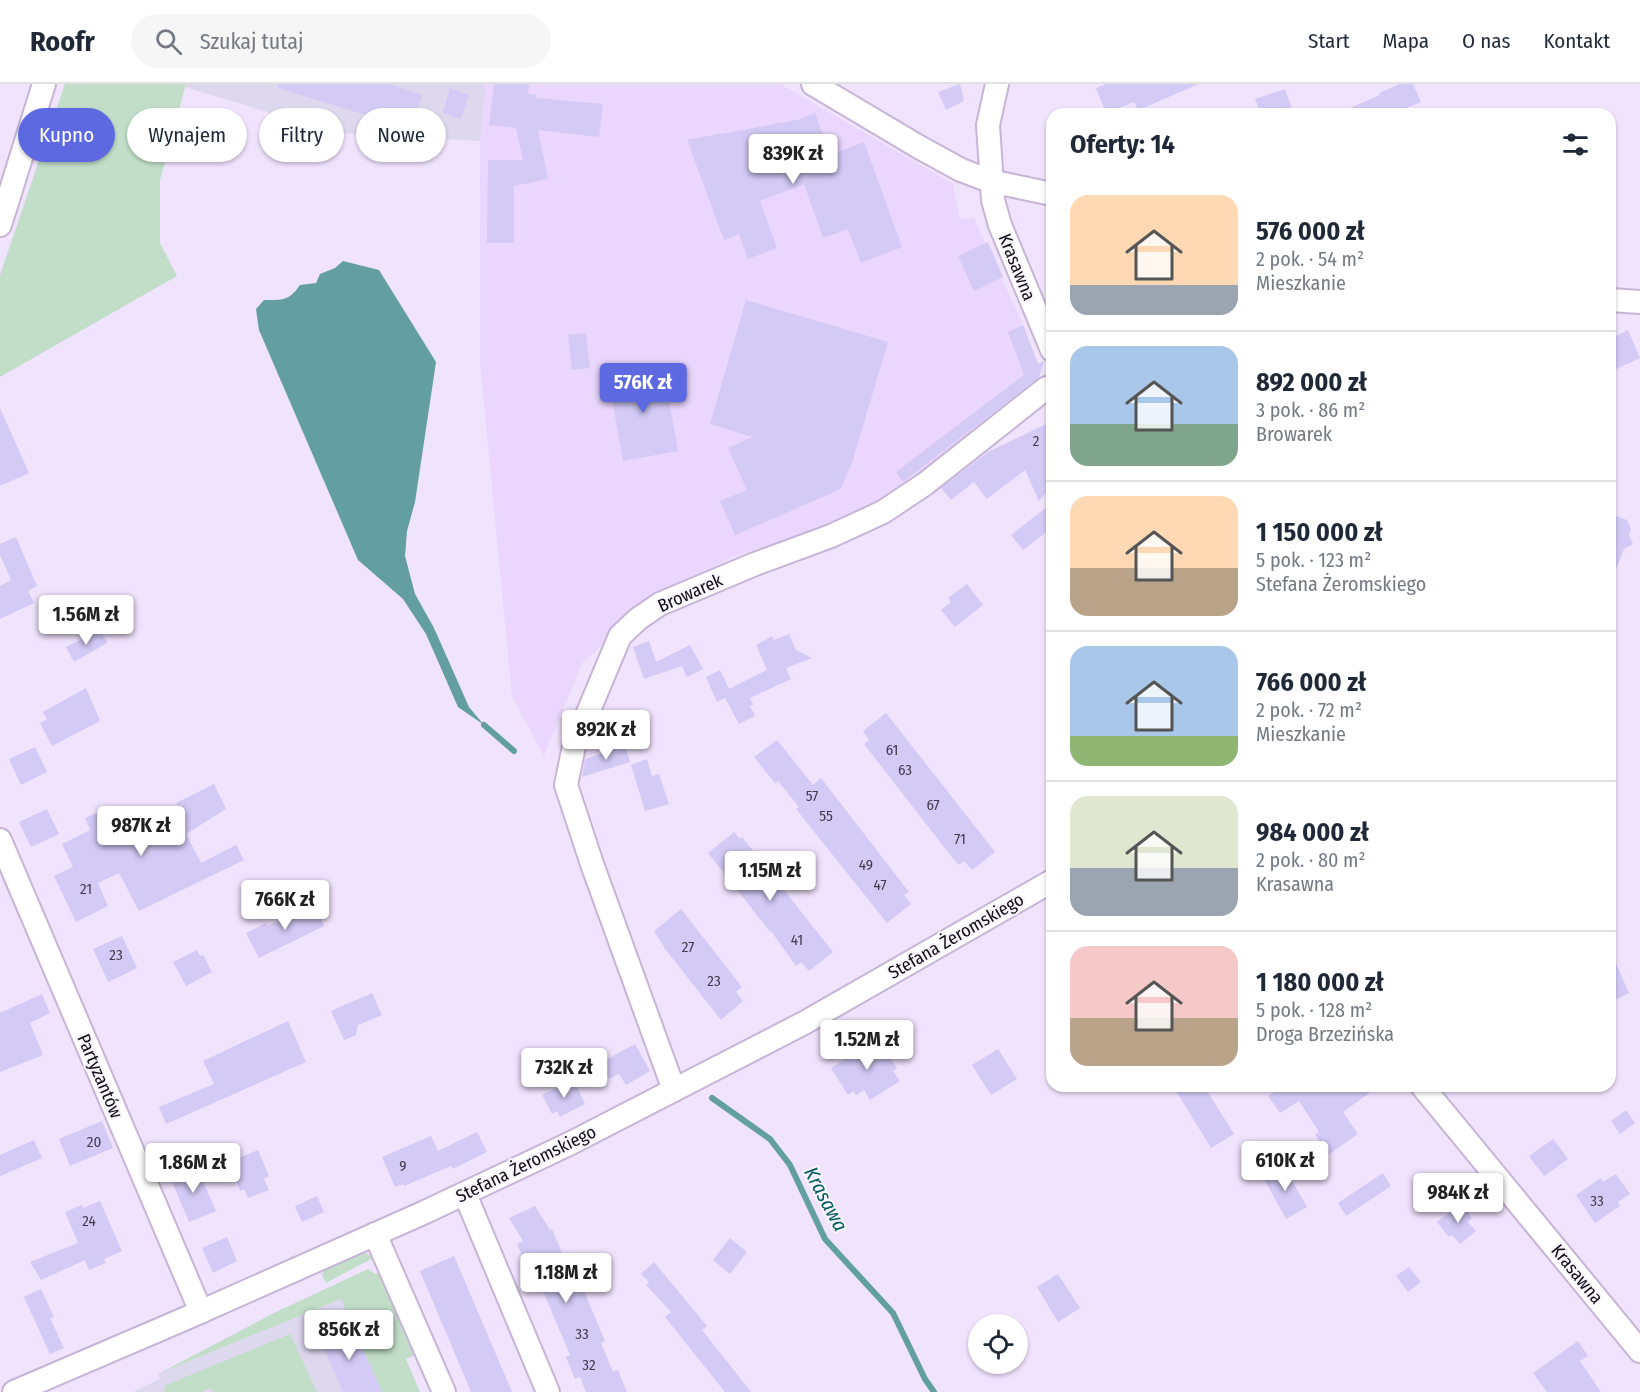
<!DOCTYPE html>
<html lang="pl">
<meta charset="utf-8">
<style>
:root{--surface:#fff;--page:#f6f6f7;--text:#1f2937;--muted:#747a83;--line:#e0e1e3;--accent:#5d69e1}
body{margin:0;font-family:"Fira Sans Condensed",sans-serif;background:var(--page);color:var(--text);height:100vh;display:flex;flex-direction:column;font-size:22px;white-space:nowrap}
*{box-sizing:border-box;margin:0}
p{font-size:20px;color:var(--muted)}
.icon{flex:none;width:33px;height:33px;fill:none;stroke:currentColor;stroke-width:2;stroke-linecap:round;stroke-linejoin:round}
.map{position:relative;flex:1;overflow:hidden}
.details{position:absolute;left:1046px;top:24px;width:570px;height:984px;display:flex;flex-direction:column;background:var(--surface);border-radius:18px;box-shadow:0 2px 4px #0004}
.details>*{flex:none}
.guide{position:absolute;left:18px;top:24px;width:570px;height:54px;display:flex;gap:12px}
.buttons{position:absolute;left:968px;top:1230px;display:grid;gap:12px}
.buttons a{display:grid;place-items:center;width:60px;height:60px;border-radius:50%;background:var(--surface);box-shadow:0 2px 4px #0004;font-size:30px}
.price{position:absolute;translate:-50% -51px;padding:0 14px;border-radius:6px;background:#fff;color:#222;font-size:20px;line-height:39px;filter:drop-shadow(0 2px 3px #0008)}
.price::after{content:'';position:absolute;left:50%;top:36px;width:18px;height:14px;margin-left:-9px;background:inherit;clip-path:polygon(0 0,100% 0,50% 100%)}
.price.current{background:var(--accent);color:#fff}
ul{padding:0;list-style:none}
li{display:flex;align-items:center;gap:18px;height:150px;padding:0 24px}
li+li{border-top:2px solid var(--line)}
li span{display:grid;place-items:center;flex:none;width:168px;height:120px;border-radius:18px;color:#555}
li>.icon{margin-inline-start:auto}
span .icon{width:72px;height:72px;fill:#fffc;stroke-width:1}
li b{font-size:26px}
h2{display:flex;justify-content:space-between;align-items:center;height:72px;padding:0 24px;font-size:26px}
.pill{padding:0 21px;border-radius:27px;background:var(--surface);box-shadow:0 2px 4px #0004;font-size:21px;line-height:54px}
.pill.current{background:var(--accent);color:#fff}
header{display:flex;align-items:center;gap:36px;box-sizing:border-box;height:84px;padding:0 30px;background:var(--surface);border-bottom:2px solid var(--line)}
header strong{font-size:28px}
nav{display:flex;gap:33px;margin-inline-start:auto;font-size:21px}
.search{width:420px;height:54px;background:var(--page);display:flex;align-items:center;gap:15px;box-sizing:border-box;padding:0 21px;border-radius:33px;color:var(--muted);font-size:22px}
.map>svg:first-child{display:block}
.built{fill:#ead6fe}
.education{fill:#ddd8ee}
.green{fill:#c2dec8}
.water{fill:#639ea2}
.lines{fill:none;stroke-linecap:round;stroke-linejoin:round}
.stream{stroke:#639ea2;stroke-width:6}
.building{fill:#d3caf6}
.street-casing{stroke:#c6b5d6;stroke-width:26}
.street{stroke:#fff;stroke-width:22}
.labels{text-anchor:middle;dominant-baseline:central;stroke-width:4.5;stroke-linejoin:round;paint-order:stroke}
.number-label{font-size:15px;fill:#423b4e}
.street-label{font-size:18px;fill:#110b16;stroke:#f8f5fc}
.water-label{font-size:20px;font-style:italic;fill:#005a60;stroke:#f8f5fc}
</style>
<header>
<strong>Roofr</strong>
<div class="search"><svg class="icon" aria-label="search" viewBox="0 0 24 24"><circle cx="10" cy="10" r="6"/><path d="M15 15l6 6"/></svg>Szukaj tutaj</div>
<nav><a>Start</a><a>Mapa</a><a>O nas</a><a>Kontakt</a></nav>
</header>
<div class="map">
<svg width="1640" height="1308" viewBox="0 0 1640 1308">
<rect width="100%" height="100%" fill="#f0e3fe"/>
<polygon class="built" points="486,0 780,0 953,100 960,135 974,134 1023,241 1041,287 1036,301 905,400 871,428 732,473 651,518 582,579 544,672 512,612 480,278 480,57"/>
<g class="education">
<polygon points="186,0 486,0 480,57 337,49 185,3"/>
<polygon points="342,1215 382,1308 133,1308 160,1295 158,1290"/>
</g>
<g class="green">
<polygon points="65,0 186,0 160,96 160,159 177,192 0,293 0,191"/>
<polygon points="356,1169 366,1169 373,1174 326,1199 322,1191 325,1182"/>
<polygon points="368,1185 375,1190 381,1188 415,1271 406,1275 420,1308 382,1308 341,1215 158,1290 274,1229"/>
<polygon points="290,1250 317,1308 214,1308 211,1304 202,1308 164,1308 166,1301"/>
</g>
<path class="water" d="M343 177 379 186 436 278 415 418 407 447 405 472 415 510 434 544 469 623 484 641 458 623 426 550 403 515 358 476 259 246 256 225 264 216C283 216 289 217 300 201L316 199 320 190 335 184Z"/>
<g class="lines">
<g class="stream">
<polyline points="484,641 514,667"/>
<polyline points="712,1014 770,1055 790,1081 825,1155 893,1229 925,1295 934,1308"/>
</g>
</g>
<g class="building">
<polygon points="278,0 388,0 422,11 411,45 278,4"/>
<polygon points="494,0 529,0 528,10 536,11 536,14 603,20 599,53 538,46 548,95 514,102 514,159 487,159 488,76 523,76 516,44 489,41"/>
<polygon points="960,0 964,17 946,26 938,8"/>
<polygon points="1106,0 1199,0 1138,26 1134,18 1106,29 1096,4"/>
<polygon points="1400,0 1413,0 1421,18 1391,30 1336,30 1380,11 1379,9"/>
<polygon points="450,4 469,11 461,35 443,29"/>
<polygon points="1285,5 1294,30 1261,30 1255,15"/>
<polygon points="815,29 830,71 864,58 902,163 861,179 848,145 823,154 804,100 760,117 777,164 748,175 739,150 724,156 687,56 797,36"/>
<polygon points="988,158 1003,193 974,207 958,172"/>
<polygon points="746,216 888,258 851,382 850,382 841,405 735,451 720,417 747,406 728,364 752,353 710,340"/>
<polygon points="1023,241 1038,280 1044,277 1039,293 903,398 896,388 1024,291 1008,248"/>
<polygon points="1628,246 1640,274 1610,288 1610,255"/>
<polygon points="586,249 590,284 572,286 568,251"/>
<polygon points="663,283 678,367 623,377 608,293"/>
<polygon points="0,324 29,389 0,402"/>
<polygon points="1052,337 1052,401 1039,417 1025,386 987,415 974,398 951,416 941,404 988,368"/>
<polygon points="1052,419 1052,444 1023,466 1011,451"/>
<polygon points="1610,430 1627,436 1631,445 1629,451 1633,460 1624,465 1611,498"/>
<polygon points="16,453 37,502 28,507 34,519 0,535 0,502 11,496 0,471 0,460"/>
<polygon points="967,500 983,521 955,543 941,526 951,518 948,514"/>
<polygon points="100,546 107,559 74,578 66,563"/>
<polygon points="789,550 796,566 812,574 786,584 791,595 750,614 753,621 750,622 755,632 739,640 725,614 717,618 706,593 720,586 729,605 767,586 756,561 772,552 774,556"/>
<polygon points="649,557 656,578 690,561 703,585 687,593 682,582 644,595 633,563"/>
<polygon points="86,604 100,637 52,662 40,639 47,635 43,628"/>
<polygon points="886,629 995,768 972,786 964,777 959,781 951,772 864,660 869,656 863,647"/>
<polygon points="777,656 813,701 821,694 909,808 904,811 911,820 887,839 804,735 796,725 799,723 778,697 775,699 754,673"/>
<polygon points="625,662 630,678 582,693 585,675"/>
<polygon points="35,663 47,688 21,701 9,675"/>
<polygon points="647,675 652,692 659,690 669,720 645,727 631,681"/>
<polygon points="214,700 226,725 186,750 201,779 236,761 244,776 139,827 119,789 98,799 108,822 76,838 54,792 73,783 62,760 90,746 85,734 106,725 111,737 123,731 133,755 183,731 176,719"/>
<polygon points="47,725 59,750 31,763 19,738"/>
<polygon points="734,748 740,755 742,753 833,868 809,887 801,878 796,882 771,847 770,848 708,769"/>
<polygon points="313,819 324,842 259,874 246,849 266,839 268,842"/>
<polygon points="681,825 742,903 736,908 743,917 721,936 666,866 654,847"/>
<polygon points="122,852 137,884 108,898 93,865"/>
<polygon points="197,866 200,872 203,871 212,888 186,902 173,878"/>
<polygon points="1610,866 1629,909 1615,916 1610,904"/>
<polygon points="372,909 382,931 358,941 356,951 344,956 331,927"/>
<polygon points="42,910 50,929 30,939 43,971 0,988 0,929"/>
<polygon points="288,937 306,978 166,1040 159,1023 214,1000 203,977"/>
<polygon points="877,954 897,984 893,987 900,997 870,1016 864,1006 856,1011 853,1007 848,1011 831,984"/>
<polygon points="635,960 650,987 626,1001 619,990 609,995 602,978"/>
<polygon points="998,965 1017,995 991,1011 972,981"/>
<polygon points="574,996 585,1020 560,1033 557,1027 552,1030 542,1011"/>
<polygon points="1173,1002 1204,1002 1234,1050 1211,1064"/>
<polygon points="1284,1002 1379,1002 1343,1028 1358,1050 1328,1071 1315,1050 1319,1048 1299,1017 1280,1029 1268,1012"/>
<polygon points="1626,1026 1635,1039 1620,1050 1611,1037"/>
<polygon points="102,1037 113,1064 70,1082 59,1055"/>
<polygon points="477,1048 487,1068 453,1085 451,1082 404,1102 403,1100 395,1103 382,1073 431,1052 438,1067"/>
<polygon points="1553,1055 1568,1075 1544,1092 1529,1072"/>
<polygon points="34,1056 42,1074 0,1092 0,1071"/>
<polygon points="258,1066 269,1092 264,1095 269,1106 248,1114 244,1105 240,1107 229,1078"/>
<polygon points="196,1081 216,1127 189,1138 170,1093"/>
<polygon points="1283,1081 1307,1123 1286,1135 1263,1093"/>
<polygon points="1383,1089 1391,1102 1346,1132 1338,1119"/>
<polygon points="1616,1090 1630,1110 1618,1118 1620,1122 1595,1139 1576,1111 1601,1094 1603,1098"/>
<polygon points="317,1112 324,1128 302,1138 295,1122"/>
<polygon points="100,1117 122,1167 104,1175 106,1179 89,1186 85,1176 41,1196 30,1178 78,1159 65,1128 82,1121 83,1124"/>
<polygon points="1461,1120 1472,1134 1468,1138 1476,1147 1460,1160 1452,1151 1449,1153 1437,1138"/>
<polygon points="535,1122 550,1146 552,1145 576,1202 581,1200 605,1257 601,1259 613,1288 618,1286 627,1308 586,1308 580,1293 575,1295 566,1273 570,1271 543,1207 538,1210 517,1160 523,1157 509,1134"/>
<polygon points="227,1153 237,1177 213,1189 202,1164"/>
<polygon points="730,1154 747,1168 730,1190 713,1176"/>
<polygon points="454,1172 512,1308 471,1308 420,1187"/>
<polygon points="654,1178 707,1242 702,1246 751,1308 725,1308 665,1233 671,1228 646,1201 649,1198 641,1190"/>
<polygon points="1409,1183 1421,1198 1408,1208 1396,1192"/>
<polygon points="1058,1190 1080,1224 1058,1238 1037,1203"/>
<polygon points="41,1205 54,1233 50,1234 64,1264 50,1270 24,1213"/>
<polygon points="351,1239 382,1308 343,1308 319,1253"/>
<polygon points="1578,1257 1588,1272 1580,1277 1601,1308 1547,1308 1533,1289"/>
</g>
<g class="lines">
<defs>
<g id="street">
<polyline points="813,0 919,63 961,86 990,97 1052,110"/>
<polyline points="997,0 988,41 993,116 1000,141 1052,266"/>
<polyline points="0,141 44,0"/>
<polyline points="1610,216 1640,218"/>
<polyline points="0,756 201,1228"/>
<polyline points="1422,1002 1640,1267"/>
<polyline points="674,1006 592,780 566,701 574,662 620,552 638,535 660,520 755,480 831,452 883,428 925,400 1045,305 1052,302"/>
<polyline points="465,1110 548,1308"/>
<polyline points="375,1150 444,1308"/>
<polyline points="14,1308 182,1236 423,1129 571,1059 804,939 1052,797"/>
</g>
</defs>
<use href="#street" class="street-casing"/>
<use href="#street" class="street"/>
</g>
<g class="labels">
<g class="number-label">
<text x="1036" y="357">2</text>
<text x="892" y="666">61</text>
<text x="905" y="686">63</text>
<text x="812" y="712">57</text>
<text x="933" y="721">67</text>
<text x="826" y="732">55</text>
<text x="960" y="755">71</text>
<text x="866" y="781">49</text>
<text x="880" y="801">47</text>
<text x="86" y="805">21</text>
<text x="797" y="856">41</text>
<text x="688" y="863">27</text>
<text x="116" y="871">23</text>
<text x="714" y="897">23</text>
<text x="94" y="1058">20</text>
<text x="403" y="1082">9</text>
<text x="1597" y="1117">33</text>
<text x="89" y="1137">24</text>
<text x="582" y="1250">33</text>
<text x="589" y="1281">32</text>
</g>
<g class="street-label">
<text transform="translate(1017 183) rotate(68)">Krasawna</text>
<text transform="translate(690 509) rotate(-24)">Browarek</text>
<text transform="translate(956 852) rotate(-30)">Stefana Żeromskiego</text>
<text transform="translate(100 992) rotate(67)">Partyzantów</text>
<text transform="translate(526 1080) rotate(-26)">Stefana Żeromskiego</text>
<text transform="translate(1577 1190) rotate(51)">Krasawna</text>
</g>
<g class="water-label">
<text transform="translate(826 1115) rotate(62)">Krasawa</text>
</g>
</g>
</svg>
<div class="buttons">
<a><svg class="icon" aria-label="locate" viewBox="0 0 24 24"><circle cx="12" cy="12" r="6"/><path d="M12 2v4M12 18v4M2 12h4M18 12h4"/></svg></a>
</div>
<b class="price" style="left:793px;top:101px">839K zł</b>
<b class="price current" style="left:643px;top:330px">576K zł</b>
<b class="price" style="left:86px;top:562px">1.56M zł</b>
<b class="price" style="left:606px;top:677px">892K zł</b>
<b class="price" style="left:141px;top:773px">987K zł</b>
<b class="price" style="left:770px;top:818px">1.15M zł</b>
<b class="price" style="left:285px;top:847px">766K zł</b>
<b class="price" style="left:867px;top:987px">1.52M zł</b>
<b class="price" style="left:564px;top:1015px">732K zł</b>
<b class="price" style="left:1285px;top:1108px">610K zł</b>
<b class="price" style="left:193px;top:1110px">1.86M zł</b>
<b class="price" style="left:1458px;top:1140px">984K zł</b>
<b class="price" style="left:566px;top:1220px">1.18M zł</b>
<b class="price" style="left:349px;top:1277px">856K zł</b>
<div class="guide">
<a class="pill current">Kupno</a>
<a class="pill">Wynajem</a>
<a class="pill">Filtry</a>
<a class="pill">Nowe</a>
</div>
<section class="details">
<h2>Oferty: 14<svg class="icon" aria-label="filters" viewBox="0 0 24 24"><path d="M4 7h16M4 17h16"/><circle cx="9" cy="7" r="2"/><circle cx="15" cy="17" r="2"/></svg></h2>
<ul>
<li><span style="background:linear-gradient(#ffd9b3 75%,#9aa5b1 0)"><svg class="icon" aria-label="home" viewBox="0 0 24 24"><path d="M3 11l9-7 9 7M6 9v11h12V9"/></svg></span><div><b>576 000 zł</b><p>2 pok. · 54 m²</p><p>Mieszkanie</p></div></li>
<li><span style="background:linear-gradient(#a9c7e8 65%,#7fa58c 0)"><svg class="icon" aria-label="home" viewBox="0 0 24 24"><path d="M3 11l9-7 9 7M6 9v11h12V9"/></svg></span><div><b>892 000 zł</b><p>3 pok. · 86 m²</p><p>Browarek</p></div></li>
<li><span style="background:linear-gradient(#ffd9b3 60%,#b9a48a 0)"><svg class="icon" aria-label="home" viewBox="0 0 24 24"><path d="M3 11l9-7 9 7M6 9v11h12V9"/></svg></span><div><b>1 150 000 zł</b><p>5 pok. · 123 m²</p><p>Stefana Żeromskiego</p></div></li>
<li><span style="background:linear-gradient(#a9c7e8 75%,#8fb573 0)"><svg class="icon" aria-label="home" viewBox="0 0 24 24"><path d="M3 11l9-7 9 7M6 9v11h12V9"/></svg></span><div><b>766 000 zł</b><p>2 pok. · 72 m²</p><p>Mieszkanie</p></div></li>
<li><span style="background:linear-gradient(#dfe7d0 60%,#9aa5b1 0)"><svg class="icon" aria-label="home" viewBox="0 0 24 24"><path d="M3 11l9-7 9 7M6 9v11h12V9"/></svg></span><div><b>984 000 zł</b><p>2 pok. · 80 m²</p><p>Krasawna</p></div></li>
<li><span style="background:linear-gradient(#f6c9c9 60%,#b9a48a 0)"><svg class="icon" aria-label="home" viewBox="0 0 24 24"><path d="M3 11l9-7 9 7M6 9v11h12V9"/></svg></span><div><b>1 180 000 zł</b><p>5 pok. · 128 m²</p><p>Droga Brzezińska</p></div></li>
</ul>
</section>
</div>
